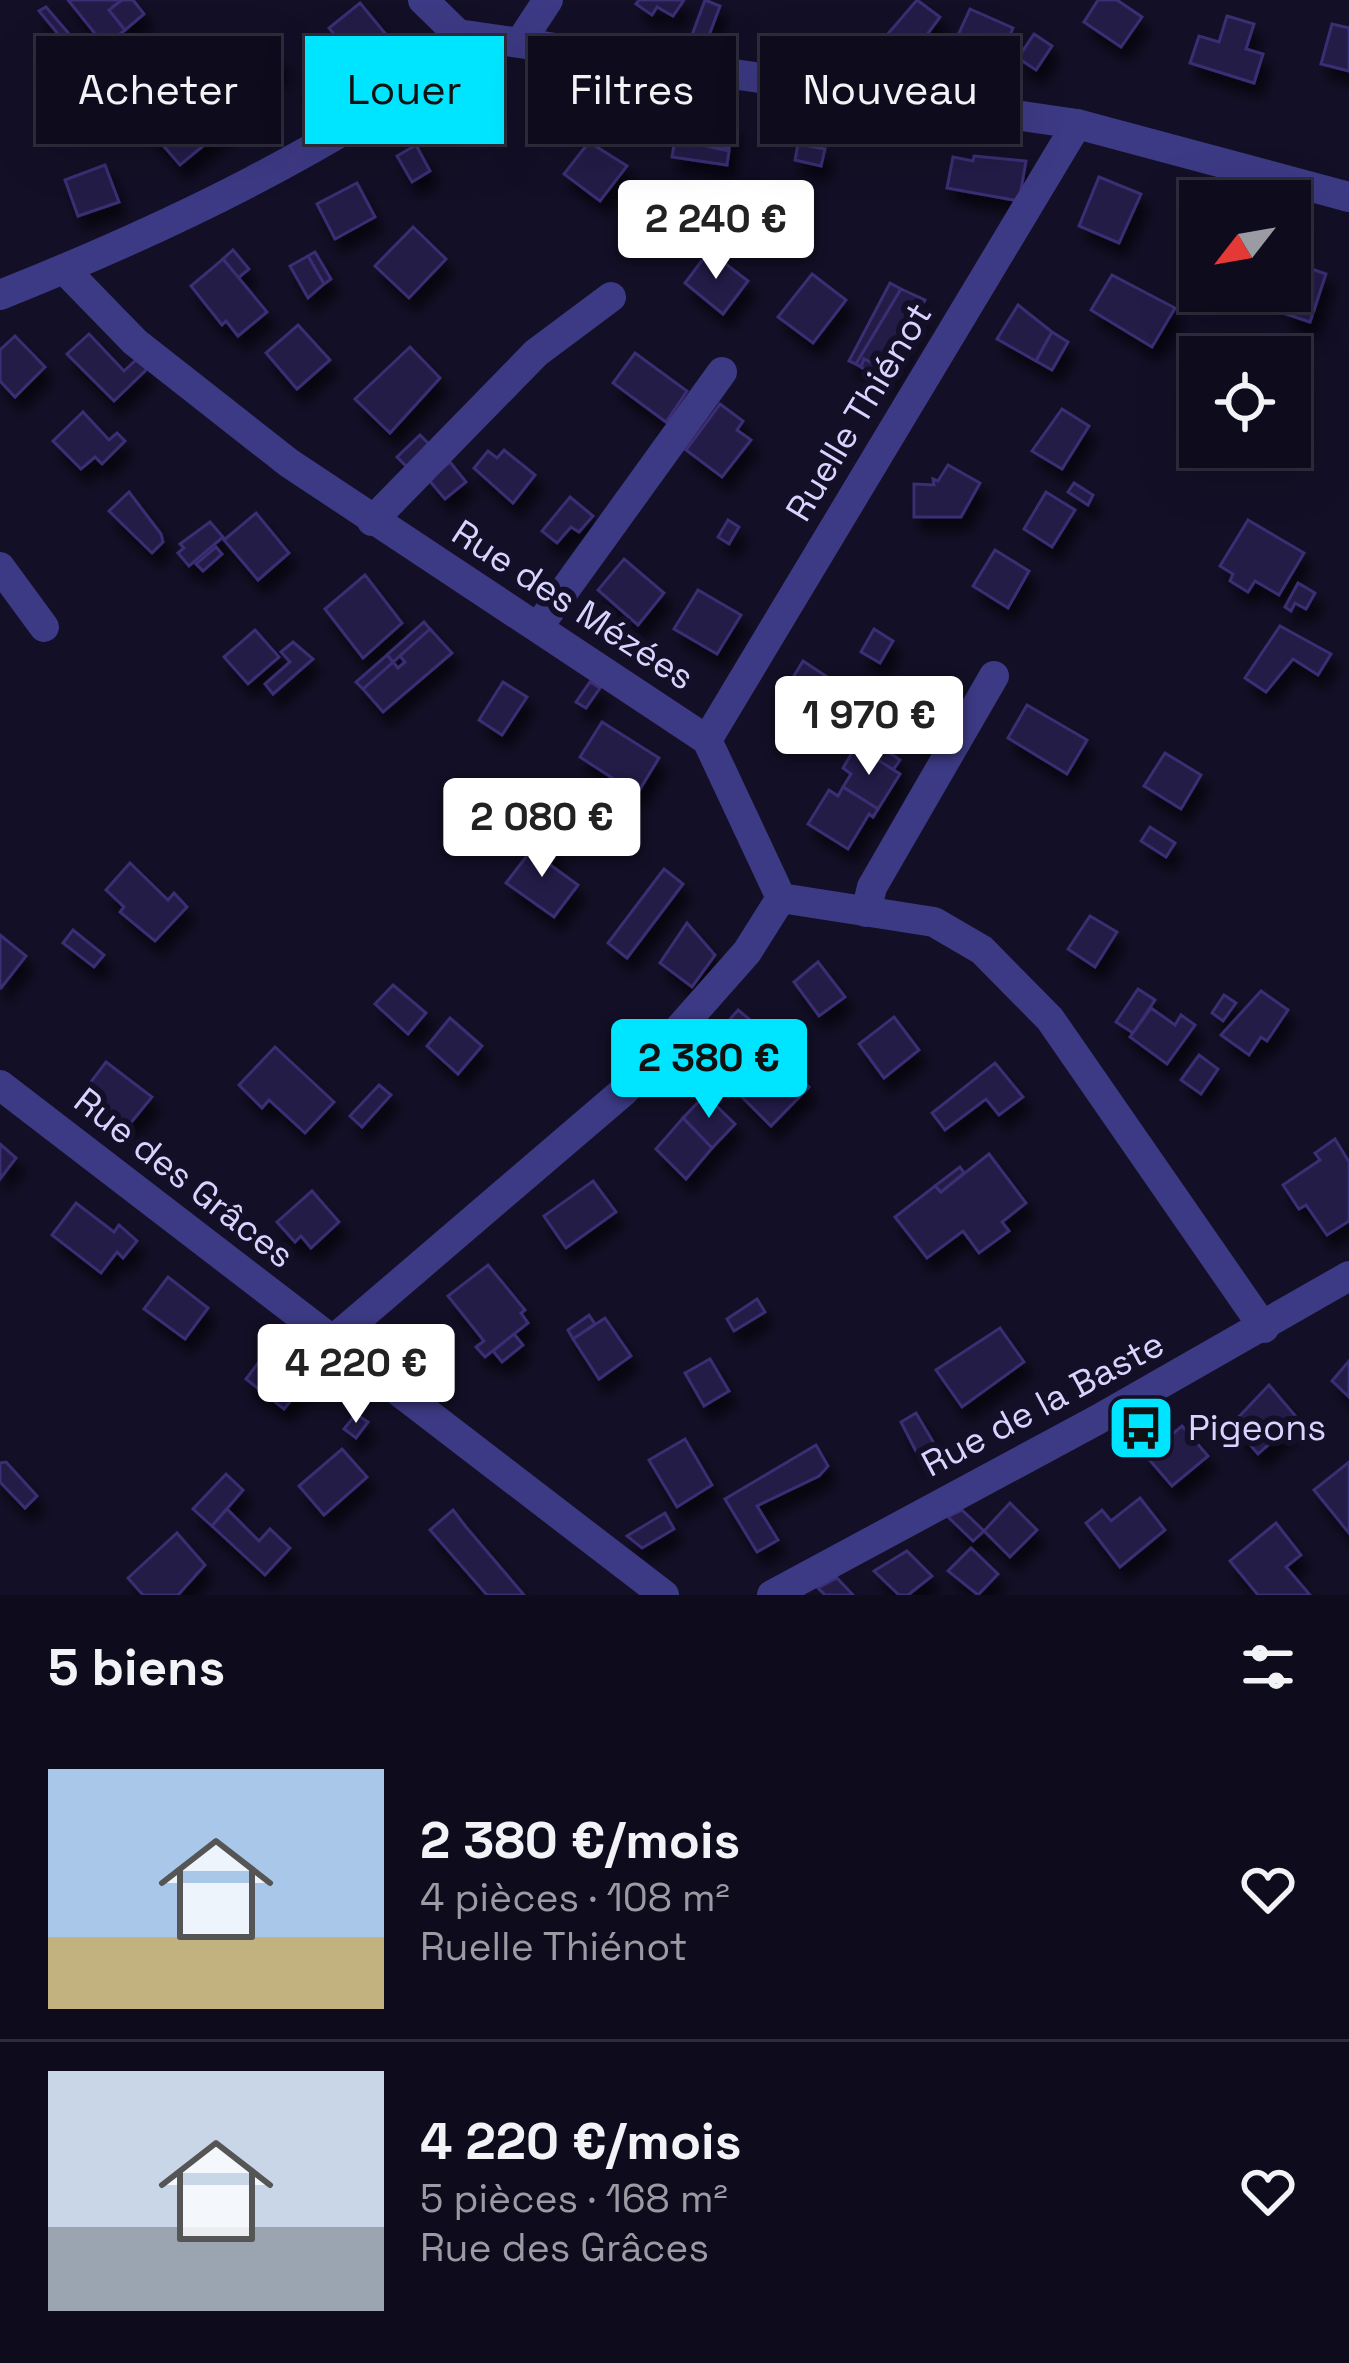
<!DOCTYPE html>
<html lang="fr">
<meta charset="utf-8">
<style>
:root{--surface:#0e0b1c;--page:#1c1929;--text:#f1f3f6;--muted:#9b9ba3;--line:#2e2b3b;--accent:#00e5ff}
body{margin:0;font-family:"Space Grotesk",sans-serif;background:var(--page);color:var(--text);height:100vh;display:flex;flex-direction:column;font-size:45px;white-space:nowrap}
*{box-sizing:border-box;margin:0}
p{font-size:39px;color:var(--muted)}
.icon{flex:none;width:66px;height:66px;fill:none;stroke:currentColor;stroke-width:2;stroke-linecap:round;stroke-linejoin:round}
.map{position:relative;height:1595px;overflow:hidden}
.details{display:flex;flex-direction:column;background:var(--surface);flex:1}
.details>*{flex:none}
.hud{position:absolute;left:36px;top:36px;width:1278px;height:108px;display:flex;gap:24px}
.needle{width:78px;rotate:239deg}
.fabs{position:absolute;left:1179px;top:180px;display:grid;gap:24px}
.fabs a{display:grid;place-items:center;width:132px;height:132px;border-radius:0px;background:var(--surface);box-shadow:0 12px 48px #0002,0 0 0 3px var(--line);font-size:60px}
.price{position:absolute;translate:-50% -102px;padding:0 27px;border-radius:12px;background:#fff;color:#222;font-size:39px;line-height:78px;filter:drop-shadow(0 3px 6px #0008)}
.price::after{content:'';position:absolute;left:50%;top:72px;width:36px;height:27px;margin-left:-18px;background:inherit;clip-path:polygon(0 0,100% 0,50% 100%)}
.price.on{background:var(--accent);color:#111}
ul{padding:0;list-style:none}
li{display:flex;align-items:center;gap:36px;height:300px;padding:0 48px}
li+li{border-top:3px solid var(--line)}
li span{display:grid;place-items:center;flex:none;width:336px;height:240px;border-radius:0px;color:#555}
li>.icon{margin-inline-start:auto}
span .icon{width:144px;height:144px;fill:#fffc;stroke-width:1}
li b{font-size:51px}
h2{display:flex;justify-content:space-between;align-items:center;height:144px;padding:0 48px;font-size:51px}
.tag{padding:0 42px;border-radius:0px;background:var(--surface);box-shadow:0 12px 48px #0002,0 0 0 3px var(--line);font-size:42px;line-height:108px}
.tag.on{background:var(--accent);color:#111}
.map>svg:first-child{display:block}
.building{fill:#241b47;stroke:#3b2d73;stroke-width:3;filter:url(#shadow)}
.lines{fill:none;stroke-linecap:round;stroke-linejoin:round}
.minor{stroke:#3d3a85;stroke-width:30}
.labels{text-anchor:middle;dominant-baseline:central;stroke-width:12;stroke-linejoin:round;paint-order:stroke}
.street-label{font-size:36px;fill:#d9d4ff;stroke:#130f26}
.poi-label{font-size:36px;fill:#d9d4ff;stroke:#130f26;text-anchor:start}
</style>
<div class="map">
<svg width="1349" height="1595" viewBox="0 0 1349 1595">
<defs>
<filter id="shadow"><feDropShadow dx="7" dy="13" stdDeviation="6" flood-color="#0009"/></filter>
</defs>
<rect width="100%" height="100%" fill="#130f26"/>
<g class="building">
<polygon points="68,0 122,0 109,10 125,30 105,46"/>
<polygon points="122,0 133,0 144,14 125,30 109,10"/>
<polygon points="639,0 684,0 673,16 657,7 652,15 636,4"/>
<polygon points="705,0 720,6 708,38 692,35"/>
<polygon points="917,0 940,17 901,70 874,50"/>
<polygon points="1098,0 1117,0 1142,17 1121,47 1084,22"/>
<polygon points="360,3 393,43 362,69 329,28"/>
<polygon points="46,7 70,35 81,48 73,52 39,11"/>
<polygon points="970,9 1013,28 999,60 955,42"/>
<polygon points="1227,16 1254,24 1246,49 1263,54 1254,83 1190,63 1199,36 1219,42"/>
<polygon points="1332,24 1349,28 1349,71 1321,64"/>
<polygon points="1034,34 1052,46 1036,70 1018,58"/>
<polygon points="926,36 938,46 922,67 905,65"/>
<polygon points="261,39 282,66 273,73 252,46"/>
<polygon points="217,72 248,109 180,165 148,128"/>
<polygon points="679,110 700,114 698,120 733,125 729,149 675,135"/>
<polygon points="675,139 729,151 727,165 672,157"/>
<polygon points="589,142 627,166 600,201 564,174"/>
<polygon points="798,144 825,149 821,166 795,160"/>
<polygon points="416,145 430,171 412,182 397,156"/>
<polygon points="974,156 1026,161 1019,201 947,188 953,157 973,161"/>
<polygon points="105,165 119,202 78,216 65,180"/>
<polygon points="1099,177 1141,194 1119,243 1079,226"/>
<polygon points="357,183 375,217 335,239 317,204"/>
<polygon points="413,227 446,259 409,298 375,266"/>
<polygon points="233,250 249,269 238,278 223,259"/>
<polygon points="709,251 748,281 723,314 685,283"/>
<polygon points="315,252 331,279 324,284 308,256"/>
<polygon points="1290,255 1298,258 1297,264 1326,274 1314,310 1260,291 1290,291"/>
<polygon points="308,256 324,284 308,298 290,266"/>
<polygon points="223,259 267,312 238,336 226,321 222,325 191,286"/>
<polygon points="812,274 846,300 813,343 778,317"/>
<polygon points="1112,275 1175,308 1152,347 1091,310"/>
<polygon points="890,283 901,289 856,364 849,361"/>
<polygon points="901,289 925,300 888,370 864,359 861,367 856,364"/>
<polygon points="1290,302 1314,310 1310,322 1286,314"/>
<polygon points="1018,305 1052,332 1036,361 997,339"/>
<polygon points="298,325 330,360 297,389 266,353"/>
<polygon points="1052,332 1068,342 1052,370 1036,361"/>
<polygon points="89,334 124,371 136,360 147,369 114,401 67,354"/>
<polygon points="15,336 45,367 15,397 0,381 0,350"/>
<polygon points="410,347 440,378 390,433 355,399"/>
<polygon points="635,353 687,391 666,422 613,383"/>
<polygon points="864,359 888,370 882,380 861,367"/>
<polygon points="720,404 743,421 737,430 751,440 722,477 686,450"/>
<polygon points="1062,409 1089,426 1062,469 1032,451"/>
<polygon points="83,412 109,440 117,433 125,441 102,464 95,457 81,469 53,441"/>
<polygon points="420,435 432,447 410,470 397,457"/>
<polygon points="504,450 535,475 513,503 474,468 488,451 497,458"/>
<polygon points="450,462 466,482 445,499 428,479"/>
<polygon points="948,465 980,483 961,517 914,517 914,484 934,485 933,479 938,481"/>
<polygon points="1074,483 1093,495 1088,505 1068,492"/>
<polygon points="129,492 161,534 163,542 152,553 109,511"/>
<polygon points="1046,492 1075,510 1052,547 1024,529"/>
<polygon points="570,497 593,516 579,532 571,527 557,543 542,531"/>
<polygon points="256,513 289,553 258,580 224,540"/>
<polygon points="728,520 739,527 729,544 718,537"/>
<polygon points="1248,520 1304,553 1279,595 1255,581 1248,592 1230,581 1233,574 1220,566"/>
<polygon points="210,522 223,537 189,566 178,553 184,548 180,544"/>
<polygon points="216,547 222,554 203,571 196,564"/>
<polygon points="995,550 1029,571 1008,608 973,586"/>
<polygon points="624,559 664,593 638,625 598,590"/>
<polygon points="365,575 402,623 363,658 325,609"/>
<polygon points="1298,583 1315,593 1306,609 1295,603 1291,611 1285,607"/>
<polygon points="698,590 741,615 717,654 674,629"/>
<polygon points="424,622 430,629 393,662 387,655"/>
<polygon points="1280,626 1331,654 1318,675 1293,659 1266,692 1245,678"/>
<polygon points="430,629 452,653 383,712 363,689 393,662 398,668 405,662 400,656"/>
<polygon points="874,629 893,641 880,663 861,652"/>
<polygon points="255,630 279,657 248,684 224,657"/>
<polygon points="293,642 313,659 273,694 265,684 290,662 281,652"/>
<polygon points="387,655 393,662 363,689 356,682"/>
<polygon points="803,661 844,688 821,727 778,702"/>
<polygon points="503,682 527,697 502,735 479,720"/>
<polygon points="590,682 600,688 586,708 576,702"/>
<polygon points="930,697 948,714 930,734 912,716"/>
<polygon points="1027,705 1087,740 1067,774 1008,738"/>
<polygon points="912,716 930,734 923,741 906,723"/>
<polygon points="602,722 659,758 637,794 580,757"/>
<polygon points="869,739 900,760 893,770 862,750"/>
<polygon points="856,746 900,774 878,809 843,787 851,774 843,768"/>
<polygon points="1165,753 1201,775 1181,809 1144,786"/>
<polygon points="843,787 878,809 873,817 869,814 848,849 808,824 829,790 838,796"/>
<polygon points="1150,827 1175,843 1166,857 1141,841"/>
<polygon points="539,840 557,853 549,864 578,885 554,917 506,883"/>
<polygon points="130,863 168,900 174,893 187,907 155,941 120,912 124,907 106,890"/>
<polygon points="664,869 683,884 627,958 608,943"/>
<polygon points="1090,916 1117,932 1095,967 1068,949"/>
<polygon points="687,923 715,955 692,987 660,963"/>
<polygon points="73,930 104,955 94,967 63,943"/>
<polygon points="0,935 26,956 1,988 0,987"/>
<polygon points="818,962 845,997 819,1016 794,982"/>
<polygon points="393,985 426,1013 408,1034 375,1004"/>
<polygon points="1138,989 1155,1000 1133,1033 1116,1022"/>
<polygon points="1261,991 1288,1010 1267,1041 1261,1037 1249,1055 1221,1035"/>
<polygon points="1224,995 1236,1003 1223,1021 1212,1013"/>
<polygon points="1151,1008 1175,1025 1181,1015 1195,1025 1167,1064 1130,1037"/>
<polygon points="738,1010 749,1019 730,1041 719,1032"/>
<polygon points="894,1017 919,1050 884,1078 859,1044"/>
<polygon points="450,1018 482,1046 458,1074 427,1046"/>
<polygon points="275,1047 334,1102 305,1133 269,1100 262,1108 239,1085"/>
<polygon points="1199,1055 1218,1069 1201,1094 1181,1080"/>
<polygon points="106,1062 152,1097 129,1125 84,1091"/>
<polygon points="995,1063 1023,1097 999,1115 986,1099 945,1130 932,1113"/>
<polygon points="789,1067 809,1087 771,1126 737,1092 757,1071 771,1085"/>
<polygon points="379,1085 391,1095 362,1127 350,1116"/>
<polygon points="705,1095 735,1124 712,1148 683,1118"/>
<polygon points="683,1118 712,1148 686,1179 656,1149"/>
<polygon points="1335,1139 1349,1162 1349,1221 1327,1235 1306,1205 1299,1209 1283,1185 1320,1160 1315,1153"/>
<polygon points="0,1144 16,1158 0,1179"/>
<polygon points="989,1154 1026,1203 1002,1222 1009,1231 979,1253 963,1231 927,1258 895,1217 935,1186 941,1192"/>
<polygon points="960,1167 964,1173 941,1192 935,1186"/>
<polygon points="593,1181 616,1212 566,1248 544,1216"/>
<polygon points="312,1191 339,1222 311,1248 301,1236 295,1242 277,1222"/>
<polygon points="76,1203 114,1232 119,1225 137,1241 123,1258 117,1252 101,1273 52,1235"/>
<polygon points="488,1265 525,1310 521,1313 528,1323 485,1357 476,1347 484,1341 448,1296"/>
<polygon points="168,1277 208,1308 185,1339 144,1309"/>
<polygon points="757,1299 765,1312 734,1331 727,1319"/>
<polygon points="589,1315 595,1324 573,1339 568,1330"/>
<polygon points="605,1318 631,1356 599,1379 573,1339"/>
<polygon points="1000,1328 1024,1362 962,1407 936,1370"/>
<polygon points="514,1334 523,1345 502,1362 493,1351"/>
<polygon points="268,1350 307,1380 284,1409 246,1379"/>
<polygon points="710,1359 729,1391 704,1406 685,1373"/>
<polygon points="1349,1361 1349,1397 1332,1381"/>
<polygon points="1269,1385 1298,1419 1258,1454 1232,1424"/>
<polygon points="916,1413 938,1450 921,1461 901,1422"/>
<polygon points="356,1414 368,1422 356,1438 344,1429"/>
<polygon points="1182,1426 1208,1456 1172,1486 1146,1456"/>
<polygon points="685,1439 712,1485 677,1507 649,1460"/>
<polygon points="816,1445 828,1466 819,1476 757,1506 778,1540 757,1552 725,1499"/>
<polygon points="342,1449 367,1477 324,1515 299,1486"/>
<polygon points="6,1462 37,1496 25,1508 0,1482 0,1463"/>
<polygon points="1349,1462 1349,1533 1314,1490"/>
<polygon points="226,1474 243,1490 212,1526 193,1509"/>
<polygon points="1140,1498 1165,1530 1120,1567 1086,1523 1102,1510 1111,1521"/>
<polygon points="1010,1503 1037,1530 1010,1557 984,1531"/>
<polygon points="227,1509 259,1541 270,1529 290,1548 265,1575 212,1526"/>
<polygon points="453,1510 466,1527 524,1595 487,1595 430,1530"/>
<polygon points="962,1510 984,1531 973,1541 948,1517"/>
<polygon points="665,1513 674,1529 642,1548 627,1536"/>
<polygon points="1276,1523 1301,1555 1286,1567 1310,1595 1258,1595 1230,1561"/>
<polygon points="177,1533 205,1565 178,1595 143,1595 128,1578"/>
<polygon points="971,1548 998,1574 978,1595 948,1571"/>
<polygon points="907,1551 932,1576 908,1595 899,1595 874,1571"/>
<polygon points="837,1578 853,1595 825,1595 818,1588"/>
</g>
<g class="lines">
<g class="minor">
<polyline points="423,0 458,34 1077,124 1349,197"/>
<polyline points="521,41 548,0"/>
<polyline points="64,269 135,342 289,463 707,740 781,898 934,922 982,950 1050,1019 1264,1328"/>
<path d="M0 295C178 224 328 150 485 39"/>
<polyline points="372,521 536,353 611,297"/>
<polyline points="0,567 44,627"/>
<polyline points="538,627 722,372"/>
<polyline points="707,740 1077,124"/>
<polyline points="866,912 872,887 994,676"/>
<polyline points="0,1085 664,1595"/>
<polyline points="332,1341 624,1091 747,952 781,898"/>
<polyline points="772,1595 1097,1420 1349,1276"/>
</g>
</g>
<defs>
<symbol id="bus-square" viewBox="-11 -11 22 22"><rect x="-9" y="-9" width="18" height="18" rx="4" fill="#00e5ff" stroke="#130f26"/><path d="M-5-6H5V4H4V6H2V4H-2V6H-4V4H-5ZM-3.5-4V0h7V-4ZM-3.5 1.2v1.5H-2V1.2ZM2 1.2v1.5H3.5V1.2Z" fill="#111"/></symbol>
</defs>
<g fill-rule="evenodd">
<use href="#bus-square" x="1103" y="1390" width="76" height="76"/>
</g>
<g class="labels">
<g class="street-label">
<text transform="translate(859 412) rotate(-59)">Ruelle Thiénot</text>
<text transform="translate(573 605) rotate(33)">Rue des Mézées</text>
<text transform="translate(184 1178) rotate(38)">Rue des Grâces</text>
<text transform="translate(1043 1404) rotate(-28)">Rue de la Baste</text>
</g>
<g class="poi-label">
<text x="1188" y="1428">Pigeons</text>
</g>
</g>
</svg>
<div class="fabs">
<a><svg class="needle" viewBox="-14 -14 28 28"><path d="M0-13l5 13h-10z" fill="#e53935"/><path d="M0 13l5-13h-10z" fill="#9b9ba3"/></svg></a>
<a><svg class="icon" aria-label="locate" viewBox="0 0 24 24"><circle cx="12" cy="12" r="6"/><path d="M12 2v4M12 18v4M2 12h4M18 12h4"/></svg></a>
</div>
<b class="price" style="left:716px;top:282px">2 240 €</b>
<b class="price" style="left:869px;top:778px">1 970 €</b>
<b class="price" style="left:542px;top:880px">2 080 €</b>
<b class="price on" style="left:709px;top:1121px">2 380 €</b>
<b class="price" style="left:356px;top:1426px">4 220 €</b>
<div class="hud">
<a class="tag">Acheter</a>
<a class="tag on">Louer</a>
<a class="tag">Filtres</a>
<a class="tag">Nouveau</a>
</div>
</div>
<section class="details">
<h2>5 biens<svg class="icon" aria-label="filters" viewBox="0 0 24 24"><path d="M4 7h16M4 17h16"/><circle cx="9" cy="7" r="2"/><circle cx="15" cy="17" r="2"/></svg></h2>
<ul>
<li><span style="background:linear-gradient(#a9c7e8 70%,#c2b280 0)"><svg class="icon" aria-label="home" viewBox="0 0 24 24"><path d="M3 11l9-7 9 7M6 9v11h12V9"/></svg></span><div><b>2 380 €/mois</b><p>4 pièces · 108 m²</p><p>Ruelle Thiénot</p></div><svg class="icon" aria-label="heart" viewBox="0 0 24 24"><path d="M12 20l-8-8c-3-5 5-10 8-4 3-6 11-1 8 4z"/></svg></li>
<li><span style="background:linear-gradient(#c9d6e8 65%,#9aa5b1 0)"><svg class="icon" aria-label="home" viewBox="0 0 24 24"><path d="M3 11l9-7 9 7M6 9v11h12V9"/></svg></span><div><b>4 220 €/mois</b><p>5 pièces · 168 m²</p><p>Rue des Grâces</p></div><svg class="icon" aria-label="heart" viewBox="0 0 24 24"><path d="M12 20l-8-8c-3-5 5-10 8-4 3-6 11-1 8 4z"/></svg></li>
</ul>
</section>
